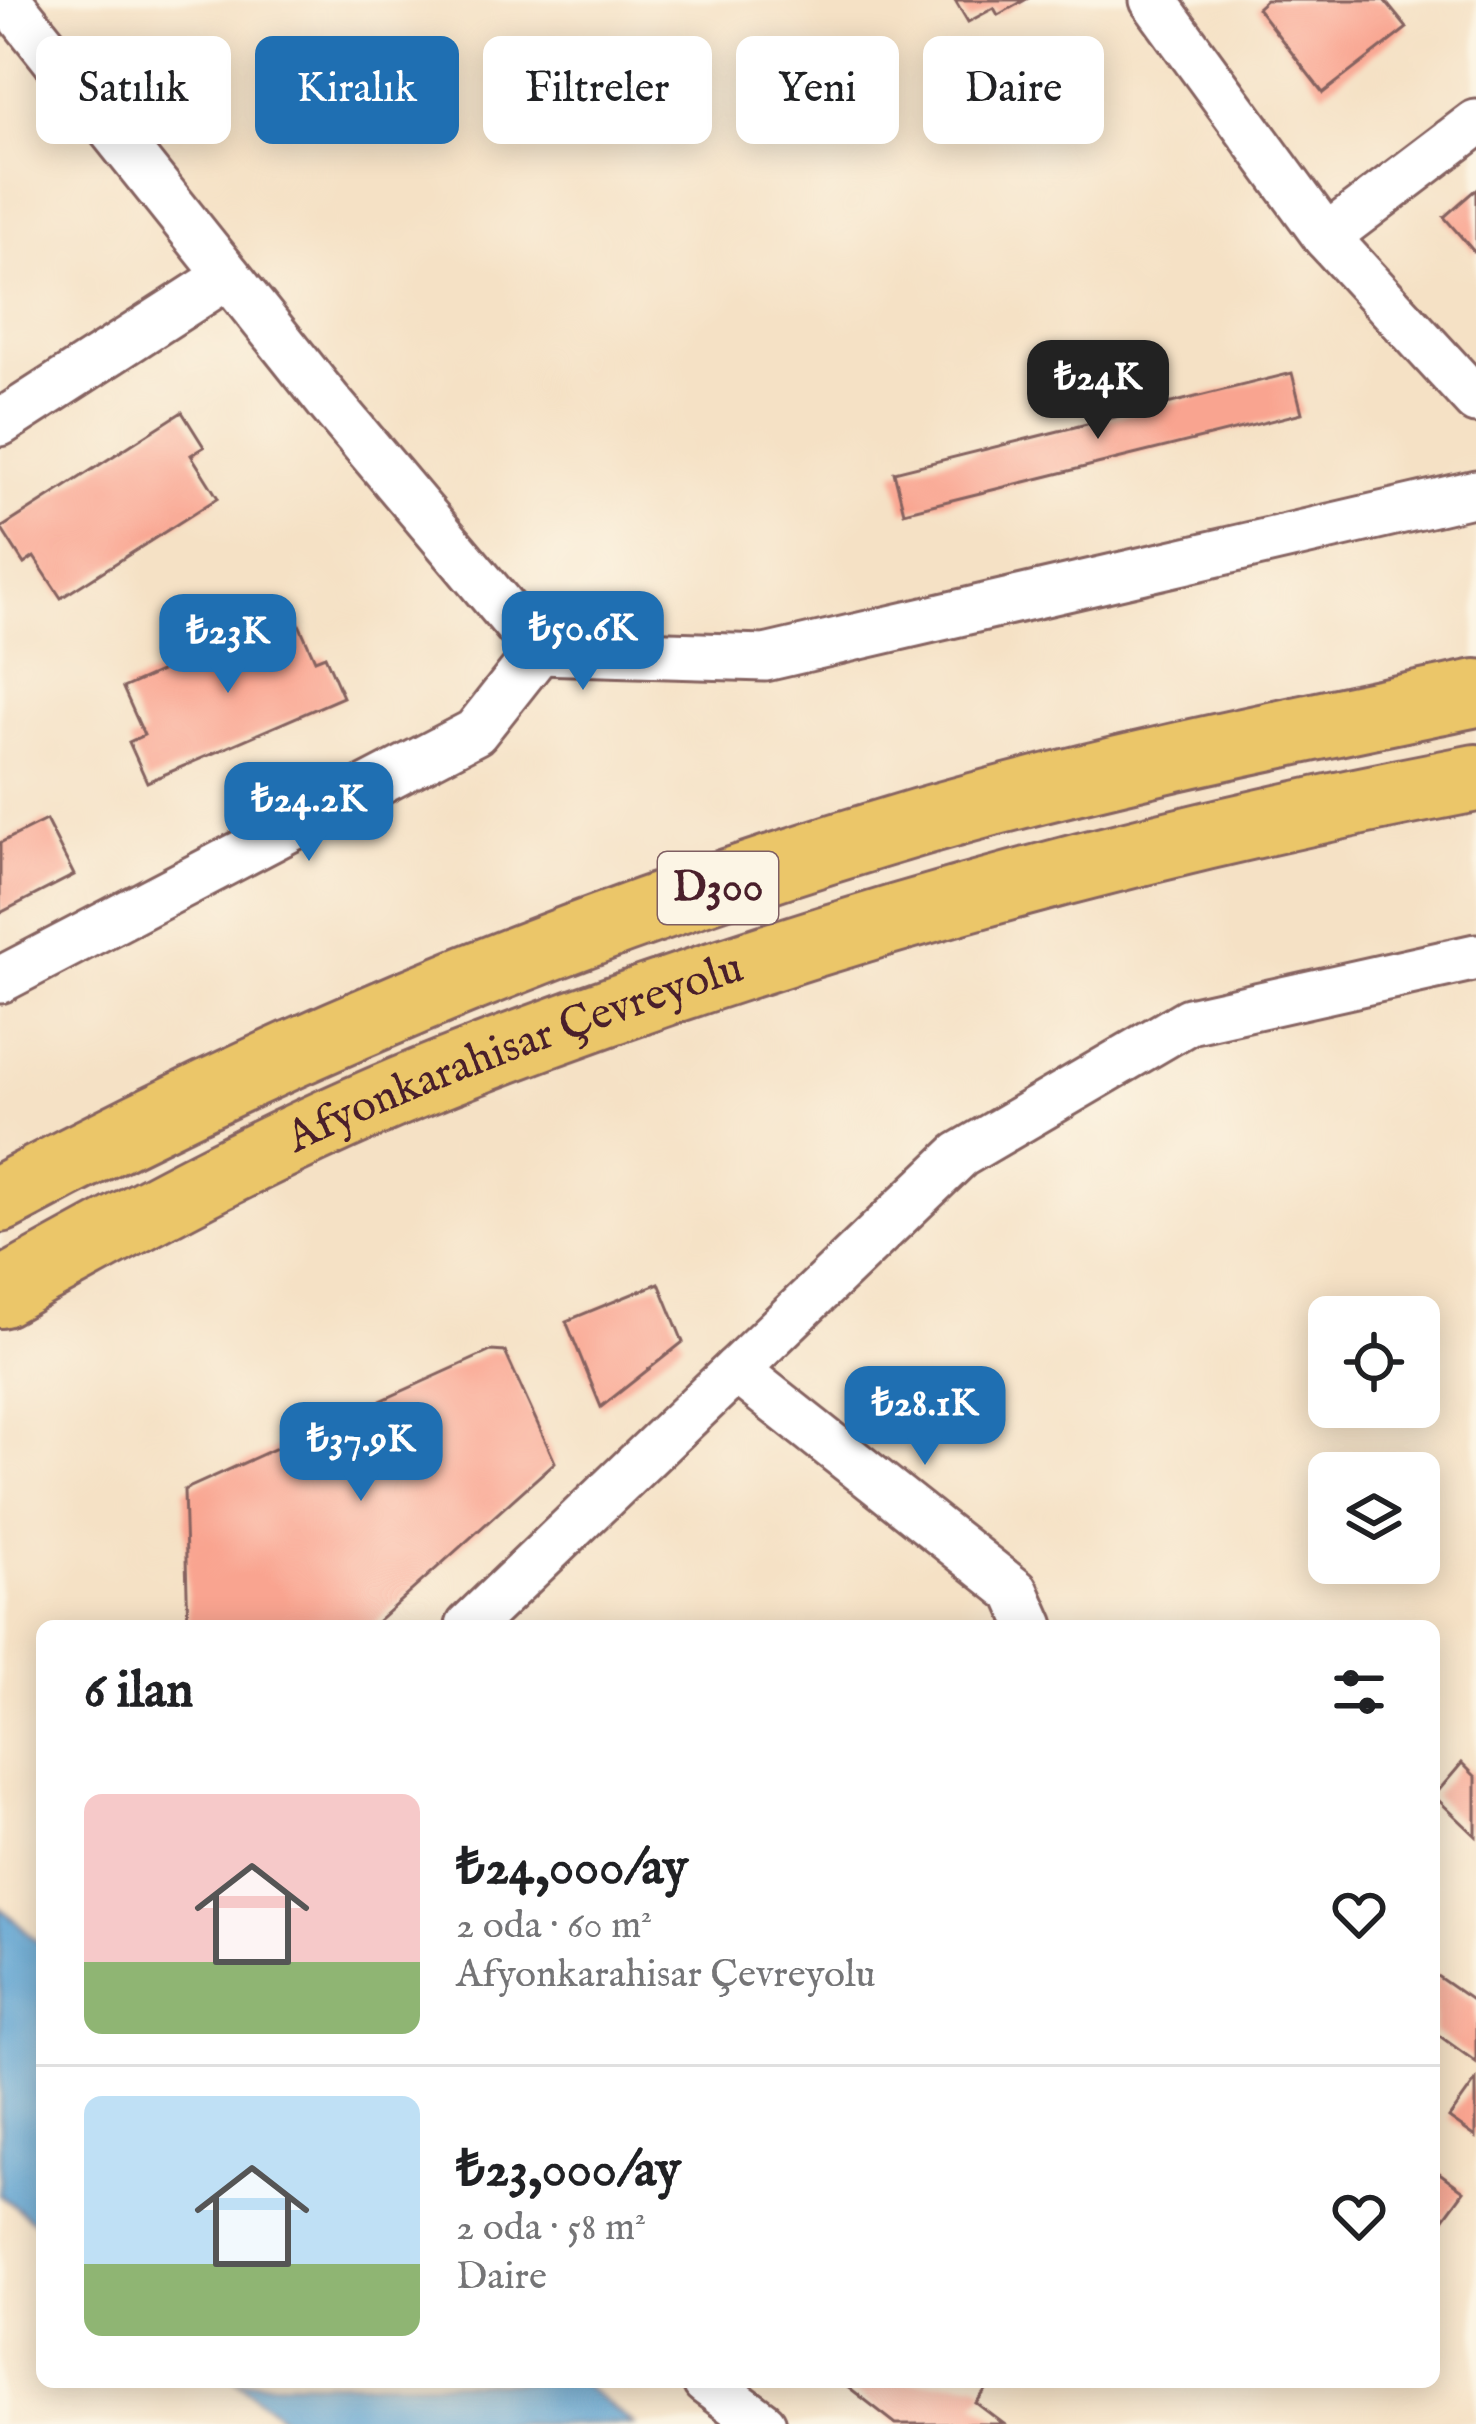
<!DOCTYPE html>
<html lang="tr">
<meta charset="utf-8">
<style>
:root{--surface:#fff;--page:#f6f6f6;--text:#202124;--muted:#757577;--line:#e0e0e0;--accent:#1f6fb2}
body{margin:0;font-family:"IM FELL English",serif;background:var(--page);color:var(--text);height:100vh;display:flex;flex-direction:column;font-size:45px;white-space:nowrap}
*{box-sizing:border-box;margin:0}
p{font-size:39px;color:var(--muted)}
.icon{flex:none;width:66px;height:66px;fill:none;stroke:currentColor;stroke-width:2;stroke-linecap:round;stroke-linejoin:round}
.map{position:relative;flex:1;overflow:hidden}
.details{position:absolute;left:36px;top:1620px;width:1404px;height:768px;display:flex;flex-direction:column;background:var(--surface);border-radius:18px;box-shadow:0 6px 30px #0003}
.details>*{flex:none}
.banner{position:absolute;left:36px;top:36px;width:1404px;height:108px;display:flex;gap:24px}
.controls{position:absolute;left:1308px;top:1296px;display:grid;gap:24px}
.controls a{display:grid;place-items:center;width:132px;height:132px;border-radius:18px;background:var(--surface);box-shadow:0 6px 30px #0003;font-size:60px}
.price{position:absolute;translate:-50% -102px;padding:0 27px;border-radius:24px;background:var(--accent);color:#fff;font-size:39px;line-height:78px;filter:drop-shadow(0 3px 6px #0008)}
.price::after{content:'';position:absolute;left:50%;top:72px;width:36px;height:27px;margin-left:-18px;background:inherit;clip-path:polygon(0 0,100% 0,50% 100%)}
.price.on{background:#222;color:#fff}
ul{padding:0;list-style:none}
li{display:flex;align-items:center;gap:36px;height:300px;padding:0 48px}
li+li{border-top:3px solid var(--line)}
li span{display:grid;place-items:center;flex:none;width:336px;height:240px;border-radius:18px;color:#555}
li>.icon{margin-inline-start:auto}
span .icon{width:144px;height:144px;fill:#fffc;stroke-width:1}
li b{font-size:51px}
h2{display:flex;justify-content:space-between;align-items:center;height:144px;padding:0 48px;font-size:51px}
.tag{padding:0 42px;border-radius:18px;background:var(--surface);box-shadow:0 6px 30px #0003;font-size:42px;line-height:108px}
.tag.on{background:var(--accent);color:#fff}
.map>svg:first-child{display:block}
.water{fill:#5ca2d2;stroke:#53607e;stroke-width:3}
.building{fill:#f9a490}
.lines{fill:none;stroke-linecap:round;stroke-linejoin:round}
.minor-casing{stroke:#866361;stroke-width:51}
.highway-casing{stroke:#866361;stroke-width:72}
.minor{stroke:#fff;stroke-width:45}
.highway{stroke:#ebc669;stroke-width:66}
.labels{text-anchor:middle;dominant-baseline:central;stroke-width:10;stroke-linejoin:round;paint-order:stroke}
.shield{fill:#fcf5e5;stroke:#7f5f63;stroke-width:3}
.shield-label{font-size:42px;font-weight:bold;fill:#4a1f2b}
.street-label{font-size:45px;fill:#4a1f2b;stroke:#fcf5e5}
</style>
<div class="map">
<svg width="1476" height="2424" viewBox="0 0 1476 2424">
<rect width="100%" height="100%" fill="#fcf5e5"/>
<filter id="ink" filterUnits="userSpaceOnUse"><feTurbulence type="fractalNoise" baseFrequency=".00833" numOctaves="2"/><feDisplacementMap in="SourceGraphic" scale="24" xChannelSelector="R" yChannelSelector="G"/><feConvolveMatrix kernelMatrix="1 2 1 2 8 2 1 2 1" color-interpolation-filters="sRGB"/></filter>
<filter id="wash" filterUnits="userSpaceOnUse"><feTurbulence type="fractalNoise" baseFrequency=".004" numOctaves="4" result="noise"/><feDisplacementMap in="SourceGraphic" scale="48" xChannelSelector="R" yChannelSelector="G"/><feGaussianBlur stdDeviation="2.7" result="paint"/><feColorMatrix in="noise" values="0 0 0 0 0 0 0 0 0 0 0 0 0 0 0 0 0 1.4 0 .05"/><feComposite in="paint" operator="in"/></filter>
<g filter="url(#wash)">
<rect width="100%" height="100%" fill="#f5e1c5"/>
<g class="water">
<polygon points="0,1907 42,1946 42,2228 0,2195"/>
<polygon points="237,2382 579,2382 634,2424 290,2424"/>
</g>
<g id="blocks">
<g class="building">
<polygon points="955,0 1025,0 998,15 994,8 968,22"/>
<polygon points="1266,0 1384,0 1407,28 1323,93 1257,8"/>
<polygon points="1476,189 1476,254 1444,217"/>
<polygon points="1292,373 1302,413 904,512 894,472"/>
<polygon points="182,412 204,447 191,455 218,498 61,598 34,557 24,564 1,528"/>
<polygon points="294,613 315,660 325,656 343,697 147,782 129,742 144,735 123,688"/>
<polygon points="46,820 74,875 0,913 0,843"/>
<polygon points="659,1283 683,1342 601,1407 566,1321"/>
<polygon points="491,1351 505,1352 555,1462 372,1626 188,1626 184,1490"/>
<polygon points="1462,1763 1476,1777 1476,1836 1434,1796"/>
<polygon points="1434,1974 1476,2003 1476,2062 1434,2032"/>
<polygon points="1476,2080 1476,2137 1449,2118"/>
<polygon points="1434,2169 1464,2191 1434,2232"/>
<polygon points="842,2382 977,2382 986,2390 976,2403 1004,2424 896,2424"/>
</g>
</g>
</g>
<g filter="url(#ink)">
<use href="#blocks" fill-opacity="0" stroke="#866361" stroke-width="3"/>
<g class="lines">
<defs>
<g id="minor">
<polyline points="8,0 329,402 539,651 765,658 1476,493"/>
<polyline points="1153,0 1326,237 1476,123"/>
<polyline points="1326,237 1476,400"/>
<polyline points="0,423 228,276"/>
<polyline points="0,980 475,732 539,651"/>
<polyline points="736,1370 1016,1592 1031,1626"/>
<polyline points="469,1626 960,1155 1189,1021 1476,957"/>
<polyline points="706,2382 763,2424"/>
</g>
<g id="highway">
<path d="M0 1199C292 1041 601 916 920 822 1103 769 1290 732 1476 693"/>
<path id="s1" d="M0 1294C144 1213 292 1133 447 1072 780 942 1125 845 1476 778"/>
</g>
</defs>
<use href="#minor" class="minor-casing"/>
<use href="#highway" class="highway-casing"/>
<use href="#minor" class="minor"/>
<use href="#highway" class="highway"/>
</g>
</g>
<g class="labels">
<rect class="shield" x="658" y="852" width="120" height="72" rx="9"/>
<g class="shield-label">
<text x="718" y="888">D300</text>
</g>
<g class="street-label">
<text stroke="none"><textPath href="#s1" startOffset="570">Afyonkarahisar Çevreyolu</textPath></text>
</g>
</g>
</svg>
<div class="controls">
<a><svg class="icon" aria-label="locate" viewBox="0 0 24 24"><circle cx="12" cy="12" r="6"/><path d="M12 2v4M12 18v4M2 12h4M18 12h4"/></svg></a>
<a><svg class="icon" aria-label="layers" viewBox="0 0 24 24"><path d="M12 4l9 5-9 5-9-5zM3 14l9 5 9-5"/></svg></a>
</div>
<b class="price on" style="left:1098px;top:442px">₺24K</b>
<b class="price" style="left:583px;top:693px">₺50.6K</b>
<b class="price" style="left:228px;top:696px">₺23K</b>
<b class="price" style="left:309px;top:864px">₺24.2K</b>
<b class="price" style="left:925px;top:1468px">₺28.1K</b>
<b class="price" style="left:361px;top:1504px">₺37.9K</b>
<div class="banner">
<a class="tag">Satılık</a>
<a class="tag on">Kiralık</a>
<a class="tag">Filtreler</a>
<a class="tag">Yeni</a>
<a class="tag">Daire</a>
</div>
<section class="details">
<h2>6 ilan<svg class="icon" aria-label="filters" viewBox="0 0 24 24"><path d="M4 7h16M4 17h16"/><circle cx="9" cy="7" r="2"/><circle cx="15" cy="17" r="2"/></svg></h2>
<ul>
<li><span style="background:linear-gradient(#f6c9c9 70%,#8fb573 0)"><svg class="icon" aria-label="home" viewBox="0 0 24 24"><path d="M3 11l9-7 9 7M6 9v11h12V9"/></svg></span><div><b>₺24,000/ay</b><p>2 oda · 60 m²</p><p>Afyonkarahisar Çevreyolu</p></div><svg class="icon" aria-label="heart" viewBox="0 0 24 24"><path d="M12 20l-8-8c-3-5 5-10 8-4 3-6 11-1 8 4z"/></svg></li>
<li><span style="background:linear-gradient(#bfe0f5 70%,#8fb573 0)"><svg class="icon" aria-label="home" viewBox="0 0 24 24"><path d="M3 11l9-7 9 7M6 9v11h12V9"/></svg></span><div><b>₺23,000/ay</b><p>2 oda · 58 m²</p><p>Daire</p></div><svg class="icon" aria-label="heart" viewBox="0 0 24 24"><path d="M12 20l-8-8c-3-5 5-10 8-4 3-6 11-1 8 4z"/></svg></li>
</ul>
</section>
</div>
